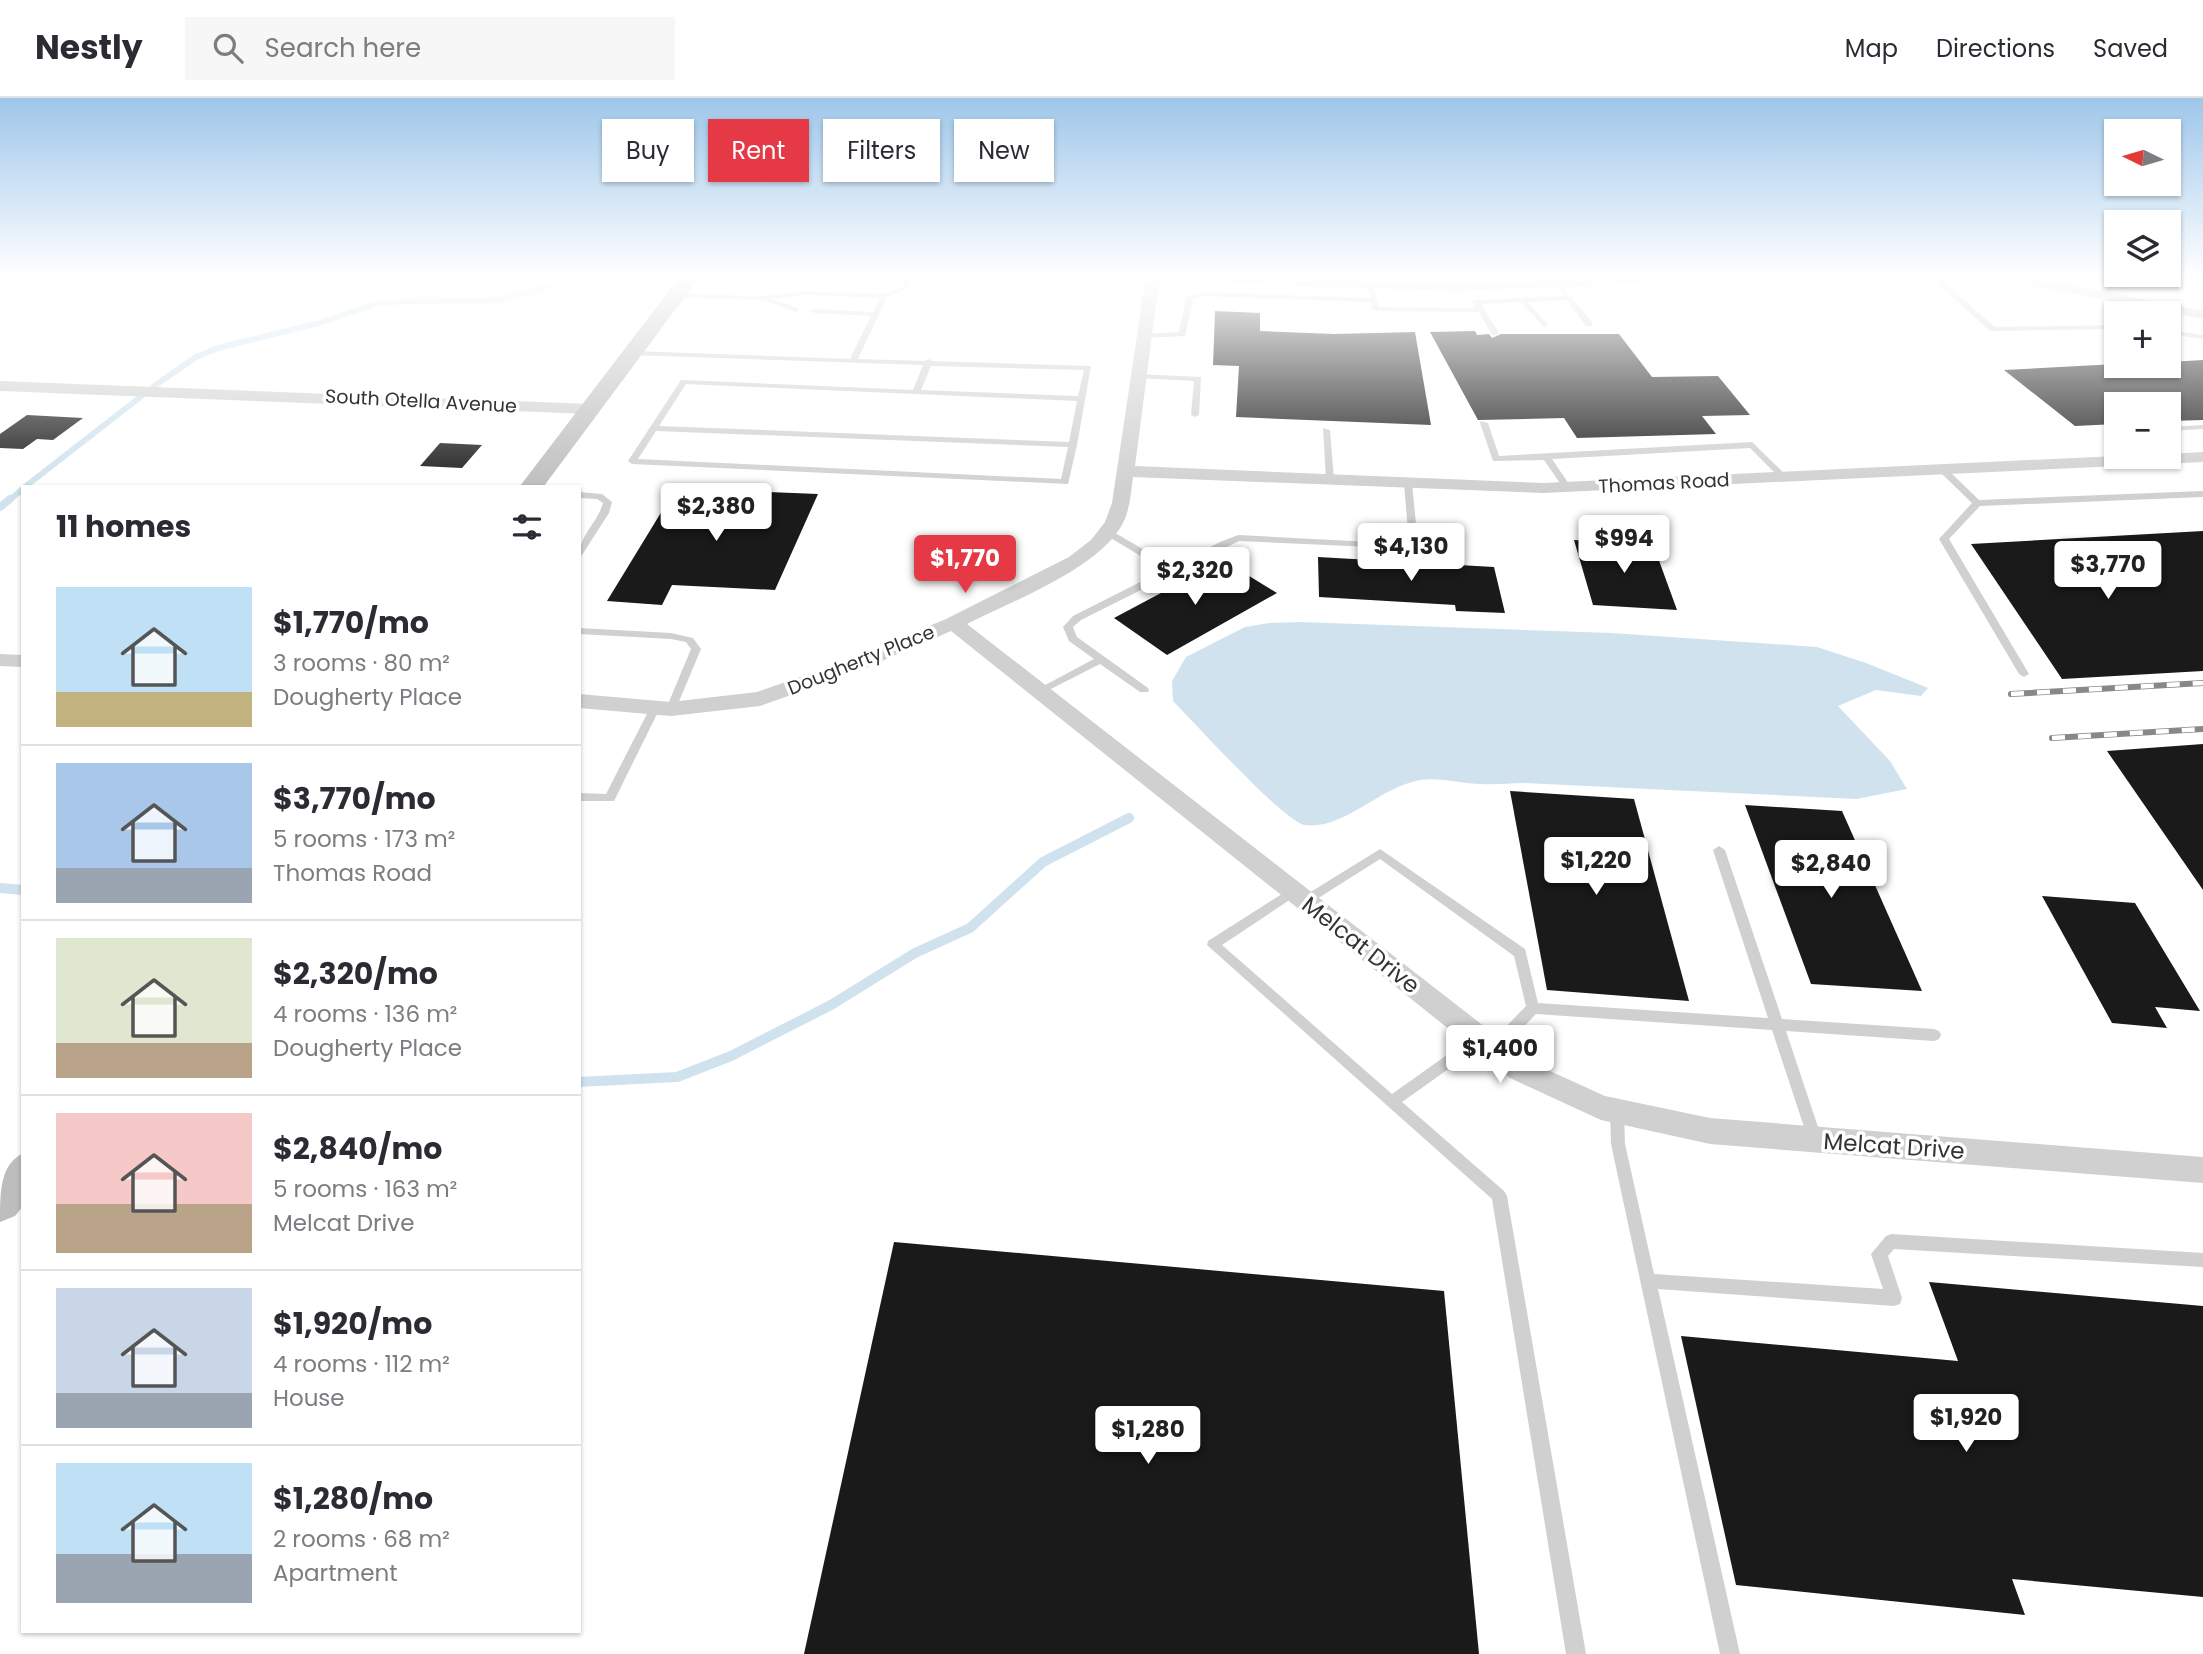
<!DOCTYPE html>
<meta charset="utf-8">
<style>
:root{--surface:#fff;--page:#f7f7f7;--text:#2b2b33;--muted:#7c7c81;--line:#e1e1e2;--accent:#e63946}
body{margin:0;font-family:Poppins,sans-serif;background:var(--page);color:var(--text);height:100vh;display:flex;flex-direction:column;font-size:26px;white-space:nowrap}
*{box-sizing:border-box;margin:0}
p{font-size:23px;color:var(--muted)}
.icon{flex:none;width:38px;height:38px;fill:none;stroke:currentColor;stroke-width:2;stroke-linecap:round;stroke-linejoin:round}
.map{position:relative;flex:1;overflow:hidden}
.details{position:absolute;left:21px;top:387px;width:560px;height:1148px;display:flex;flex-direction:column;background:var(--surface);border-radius:0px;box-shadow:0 2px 5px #0004}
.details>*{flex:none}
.top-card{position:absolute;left:602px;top:21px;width:665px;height:63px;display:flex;gap:14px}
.needle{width:46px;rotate:275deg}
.fabs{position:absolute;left:2104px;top:21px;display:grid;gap:14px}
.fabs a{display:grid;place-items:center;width:77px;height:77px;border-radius:0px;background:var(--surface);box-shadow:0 2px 5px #0004;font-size:35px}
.price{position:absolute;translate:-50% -60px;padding:0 16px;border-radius:7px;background:#fff;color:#222;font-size:23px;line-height:46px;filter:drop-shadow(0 2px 4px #0008)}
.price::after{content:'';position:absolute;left:50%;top:42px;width:21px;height:16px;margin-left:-10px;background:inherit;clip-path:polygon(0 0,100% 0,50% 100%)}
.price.active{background:var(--accent);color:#fff}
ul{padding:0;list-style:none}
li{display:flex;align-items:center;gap:21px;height:175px;padding:0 35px}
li+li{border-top:2px solid var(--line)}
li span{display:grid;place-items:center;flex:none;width:196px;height:140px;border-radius:0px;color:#555}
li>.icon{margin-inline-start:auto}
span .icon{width:84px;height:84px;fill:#fffc;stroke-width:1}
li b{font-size:30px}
h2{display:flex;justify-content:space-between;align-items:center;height:84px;padding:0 35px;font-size:30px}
.tag{padding:0 24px;border-radius:0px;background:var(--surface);box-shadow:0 2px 5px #0004;font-size:24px;line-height:63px}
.tag.active{background:var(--accent);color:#fff}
header{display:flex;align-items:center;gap:42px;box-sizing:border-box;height:98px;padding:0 35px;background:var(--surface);border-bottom:2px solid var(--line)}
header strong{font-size:33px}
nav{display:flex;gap:38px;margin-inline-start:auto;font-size:24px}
.search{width:490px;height:63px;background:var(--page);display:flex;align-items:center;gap:18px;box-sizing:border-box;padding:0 24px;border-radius:0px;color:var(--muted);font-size:26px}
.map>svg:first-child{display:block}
.water{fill:#cfe2ee}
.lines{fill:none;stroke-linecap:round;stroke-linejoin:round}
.stream-far2{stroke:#cfe2ee;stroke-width:6}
.stream-far1{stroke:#cfe2ee;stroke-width:8}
.stream{stroke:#cfe2ee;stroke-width:10}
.building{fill:#1a1a1a}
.lane{fill:#d0d0d0;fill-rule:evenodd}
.street{fill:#d0d0d0;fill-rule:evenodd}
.secondary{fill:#bdbdbd;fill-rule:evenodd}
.rail-casing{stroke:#888;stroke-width:6}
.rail{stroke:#fff;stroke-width:4.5;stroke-dasharray:13;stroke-linecap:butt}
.labels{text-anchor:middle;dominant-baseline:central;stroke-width:7;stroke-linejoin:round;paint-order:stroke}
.far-street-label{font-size:19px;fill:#333;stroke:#fff}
.street-label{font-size:23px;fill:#333;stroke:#fff}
</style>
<header>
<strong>Nestly</strong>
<div class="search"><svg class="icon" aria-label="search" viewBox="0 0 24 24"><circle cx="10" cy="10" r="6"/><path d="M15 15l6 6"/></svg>Search here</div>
<nav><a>Map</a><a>Directions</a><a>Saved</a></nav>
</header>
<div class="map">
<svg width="2203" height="1556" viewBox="0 0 2203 1556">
<rect width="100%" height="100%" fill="#fff"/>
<path class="water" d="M1300 524 1611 535 1817 549 1866 565 1928 590 1921 598 1876 592 1838 608 1890 663 1907 691 1856 701 1524 685C1509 685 1495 687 1481 686 1459 686 1434 677 1412 684 1377 693 1341 732 1305 727 1285 725 1194 624 1173 603L1172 583 1186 559 1245 529 1269 525Z"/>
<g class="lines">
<g class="stream-far2">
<polyline points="26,388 157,286 196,259 218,250 319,225 382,204 499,202 541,191 571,177"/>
<polyline points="8,403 23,391"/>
</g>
<polyline class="stream-far1" points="0,409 10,401"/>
<g class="stream">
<polyline points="0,790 23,792"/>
<polyline points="579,984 677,979 731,958 831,907 915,855 970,830 1043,764 1129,720"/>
</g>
</g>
<g class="building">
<polygon points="1215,213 1260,215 1260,233 1334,236 1415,234 1431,327 1236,319 1239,268 1213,267"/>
<polygon points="1475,233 1477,237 1489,236 1492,240 1501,236 1619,236 1652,279 1718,278 1750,317 1702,318 1716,336 1577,340 1564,320 1478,322 1430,234"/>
<polygon points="2203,262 2203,322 2168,323 2168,306 2116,306 2116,326 2075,328 2004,272 2116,266 2168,268 2168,264"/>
<polygon points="27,317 83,320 53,342 37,341 23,351 0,350 0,336"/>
<polygon points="440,345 482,347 462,370 420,368"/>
<polygon points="676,390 818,396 775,492 672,487 662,507 607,503"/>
<polygon points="2203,433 2203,573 2062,581 1971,446"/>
<polygon points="1574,442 1653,446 1677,512 1593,507"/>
<polygon points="1318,459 1494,469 1505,515 1456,513 1455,507 1319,499"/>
<polygon points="1223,462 1277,495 1167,557 1114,520"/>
<polygon points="2203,646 2203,792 2107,653"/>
<polygon points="1510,693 1634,701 1689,903 1547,892"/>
<polygon points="1745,707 1842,713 1922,893 1811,886"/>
<polygon points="2042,798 2135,805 2200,913 2155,909 2167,930 2112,925"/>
<polygon points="894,1144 1444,1193 1479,1556 804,1556"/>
<polygon points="1929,1184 2203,1208 2203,1499 2012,1481 2025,1517 1736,1487 1681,1238 1958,1263"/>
</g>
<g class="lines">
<g class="lane">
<path d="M906 177H913L908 191 887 199 858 261 925 263 929 261 933 263 1091 268 1077 347 1068 386 632 366 628 363 681 282 913 292 923 267 630 257V253H633L850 261 871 218 814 215 810 213 814 211 873 214 880 200 806 197 771 201 798 210 799 212 795 214 763 202 676 199 672 197 674 196 763 198 806 193 883 196 902 190ZM931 268 1084 272 1078 298 921 292ZM686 286 1077 303 1069 344 659 328ZM656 333 1068 349 1061 381 638 361Z"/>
<polygon points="1928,177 1936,177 1995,229 2116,227 2116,231 1990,233"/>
<polygon points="1558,183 1592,224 1592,228 1586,228 1567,202 1528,204 1548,227 1544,229 1521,204 1481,206 1499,235 1495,237 1492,237 1479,214 1376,213 1372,211 1371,204 1202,198 1193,201 1185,238 1145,240 1141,238 1145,236 1179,234 1186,200 1201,194 1370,200 1368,187 1371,185 1374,187 1379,209 1476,210 1472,204 1476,202 1564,198 1555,185"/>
<polygon points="2168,232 2203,237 2203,241 2168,236"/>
<polygon points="1136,276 1201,279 1199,317 1195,319 1191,317 1194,283 1139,280 1136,280"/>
<polygon points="1481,323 1488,325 1499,358 1752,344 1788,379 1781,381 1750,350 1552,361 1571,389 1567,392 1564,391 1544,362 1493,363 1480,325"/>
<polygon points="2203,327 2203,331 2168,333 2168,329"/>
<polygon points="1323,330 1330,332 1334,382 1330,385 1326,382"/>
<polygon points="2116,331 2116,336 2107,336 2103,334"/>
<polygon points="1940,370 1946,370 1979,402 2203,393 2203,399 1980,408 1949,441 2029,576 2024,579 2019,576 1939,441 1972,405 1940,374"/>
<polygon points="1408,382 1412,385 1418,446 1459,448 1462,449 1462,453 1239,443 1081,522 1073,529 1077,539 1148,590 1149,592 1148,594 1140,594 1100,566 1043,595 1039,596 1034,593 1094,561 1069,543 1063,529 1073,518 1164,472 1104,436 1104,432 1110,432 1172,468 1220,444 1238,437 1409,446 1404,385"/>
<path d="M579 394 602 396 612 404 609 415 582 457 579 458C579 438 598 424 603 405L597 401 579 400Z"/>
<polygon points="579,530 671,535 693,540 701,551 675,613 667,613 666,611 691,551 686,544 671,541 579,536"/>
<polygon points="655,607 660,610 614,703 579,703 579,695 606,696 650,610"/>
<polygon points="1719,748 1725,752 1782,921 1934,931 1939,933 1941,937 1939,941 1934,943 1786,933 1822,1041 1820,1046 1815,1047 1810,1046 1808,1041 1772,932 1536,916 1498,955 1493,957 1488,955 1486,951 1488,947 1526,908 1514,858 1380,761 1309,806 1301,806 1299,803 1301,800 1380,751 1525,851 1538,905 1768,920 1713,752"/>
<polygon points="1293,789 1297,791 1299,794 1297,797 1222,847 1392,996 1475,937 1480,935 1485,937 1487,941 1485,945 1402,1004 1504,1093 1507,1098 1586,1556 1566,1556 1492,1101 1207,847 1208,843"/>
<polygon points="1617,1008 1622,1010 1624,1014 1625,1046 1654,1176 1883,1191 1871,1156 1886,1138 1891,1136 2203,1155 2203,1169 1894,1151 1888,1158 1902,1200 1900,1206 1894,1208 1658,1191 1740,1556 1720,1556 1611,1046 1610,1014 1612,1010"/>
</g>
<g class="street">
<path d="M1146 177 1454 185 1638 177H1756L1749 181 1454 193 1159 183 1135 368 1543 385 2116 358 2168 359V356L2203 354V364L1543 395 1133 379C1131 394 1130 411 1123 425 1099 471 1012 503 967 526L1530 964 1605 998 1710 1020 2203 1059V1085L1710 1046 1601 1022 1510 980 951 533 859 573 760 608 671 618 579 610V596L671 604 757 594 845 563 946 521 1069 459 1091 442 1105 424 1112 405Z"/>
<polygon points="1991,177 2021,177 2203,213 2203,221 1998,181"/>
<polygon points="0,283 590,306 598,311 590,316 0,293"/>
<polygon points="0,556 23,557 23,569 0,568"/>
</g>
<g class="secondary">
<polygon points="681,177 701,177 544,388 520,388"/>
<path d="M23 1055V1108L15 1118 0 1124C0 1093 0 1067 23 1055Z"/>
</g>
<defs>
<g id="rail">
<polyline points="2011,596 2203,585"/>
<polyline points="2052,640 2203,631"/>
</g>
</defs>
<use href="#rail" class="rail-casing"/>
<use href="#rail" class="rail"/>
</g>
<linearGradient id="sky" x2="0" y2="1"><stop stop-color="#9ec6ea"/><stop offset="0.45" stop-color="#fff"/><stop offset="1" stop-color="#fff" stop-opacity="0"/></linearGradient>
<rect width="2203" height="395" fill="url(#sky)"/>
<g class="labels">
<g class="far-street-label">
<text transform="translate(421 303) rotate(3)">South Otella Avenue</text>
<text transform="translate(1664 385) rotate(-3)">Thomas Road</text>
<text transform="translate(861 562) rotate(-22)">Dougherty Place</text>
</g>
<g class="street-label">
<text transform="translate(1361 847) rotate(38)">Melcat Drive</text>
<text transform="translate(1894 1048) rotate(4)">Melcat Drive</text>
</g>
</g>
</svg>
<div class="fabs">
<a><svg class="needle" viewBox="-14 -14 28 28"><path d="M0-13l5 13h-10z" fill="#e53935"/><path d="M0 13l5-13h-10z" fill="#7c7c81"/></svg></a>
<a><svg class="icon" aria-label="layers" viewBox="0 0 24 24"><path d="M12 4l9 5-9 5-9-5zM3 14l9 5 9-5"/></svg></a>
<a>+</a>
<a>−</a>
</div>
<b class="price" style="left:716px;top:445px">$2,380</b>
<b class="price" style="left:1624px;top:477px">$994</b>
<b class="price" style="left:1411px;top:485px">$4,130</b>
<b class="price active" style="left:965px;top:497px">$1,770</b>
<b class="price" style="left:2108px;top:503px">$3,770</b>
<b class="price" style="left:1195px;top:509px">$2,320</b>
<b class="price" style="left:1596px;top:799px">$1,220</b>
<b class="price" style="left:1831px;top:802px">$2,840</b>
<b class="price" style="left:1500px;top:987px">$1,400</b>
<b class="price" style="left:1966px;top:1356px">$1,920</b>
<b class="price" style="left:1148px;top:1368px">$1,280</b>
<div class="top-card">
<a class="tag">Buy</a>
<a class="tag active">Rent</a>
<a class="tag">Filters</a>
<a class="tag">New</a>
</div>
<section class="details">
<h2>11 homes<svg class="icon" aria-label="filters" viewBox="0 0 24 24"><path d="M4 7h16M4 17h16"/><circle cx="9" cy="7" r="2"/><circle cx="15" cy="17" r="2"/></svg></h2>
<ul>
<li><span style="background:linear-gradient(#bfe0f5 75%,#c2b280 0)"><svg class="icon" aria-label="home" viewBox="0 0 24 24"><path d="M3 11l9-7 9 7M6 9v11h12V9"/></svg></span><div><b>$1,770/mo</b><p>3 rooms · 80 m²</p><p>Dougherty Place</p></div></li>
<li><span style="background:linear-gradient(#a9c7e8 75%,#9aa5b1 0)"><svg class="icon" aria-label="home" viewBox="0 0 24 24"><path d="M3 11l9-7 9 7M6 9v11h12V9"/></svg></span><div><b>$3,770/mo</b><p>5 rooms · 173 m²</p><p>Thomas Road</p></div></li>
<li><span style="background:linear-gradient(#dfe7d0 75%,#b9a48a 0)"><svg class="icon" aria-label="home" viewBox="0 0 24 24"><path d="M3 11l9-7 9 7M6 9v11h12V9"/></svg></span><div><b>$2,320/mo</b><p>4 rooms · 136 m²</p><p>Dougherty Place</p></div></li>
<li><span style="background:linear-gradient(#f6c9c9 65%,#b9a48a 0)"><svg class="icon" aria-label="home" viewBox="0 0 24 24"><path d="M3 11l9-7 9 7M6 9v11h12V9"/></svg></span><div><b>$2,840/mo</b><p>5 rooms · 163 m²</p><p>Melcat Drive</p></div></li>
<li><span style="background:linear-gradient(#c9d6e8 75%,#9aa5b1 0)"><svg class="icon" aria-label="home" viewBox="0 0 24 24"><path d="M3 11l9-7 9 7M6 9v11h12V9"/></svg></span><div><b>$1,920/mo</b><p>4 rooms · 112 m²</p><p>House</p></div></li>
<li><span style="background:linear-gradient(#bfe0f5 65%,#9aa5b1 0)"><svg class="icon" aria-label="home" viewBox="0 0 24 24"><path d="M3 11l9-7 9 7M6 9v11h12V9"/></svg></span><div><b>$1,280/mo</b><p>2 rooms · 68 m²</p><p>Apartment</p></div></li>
</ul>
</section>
</div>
